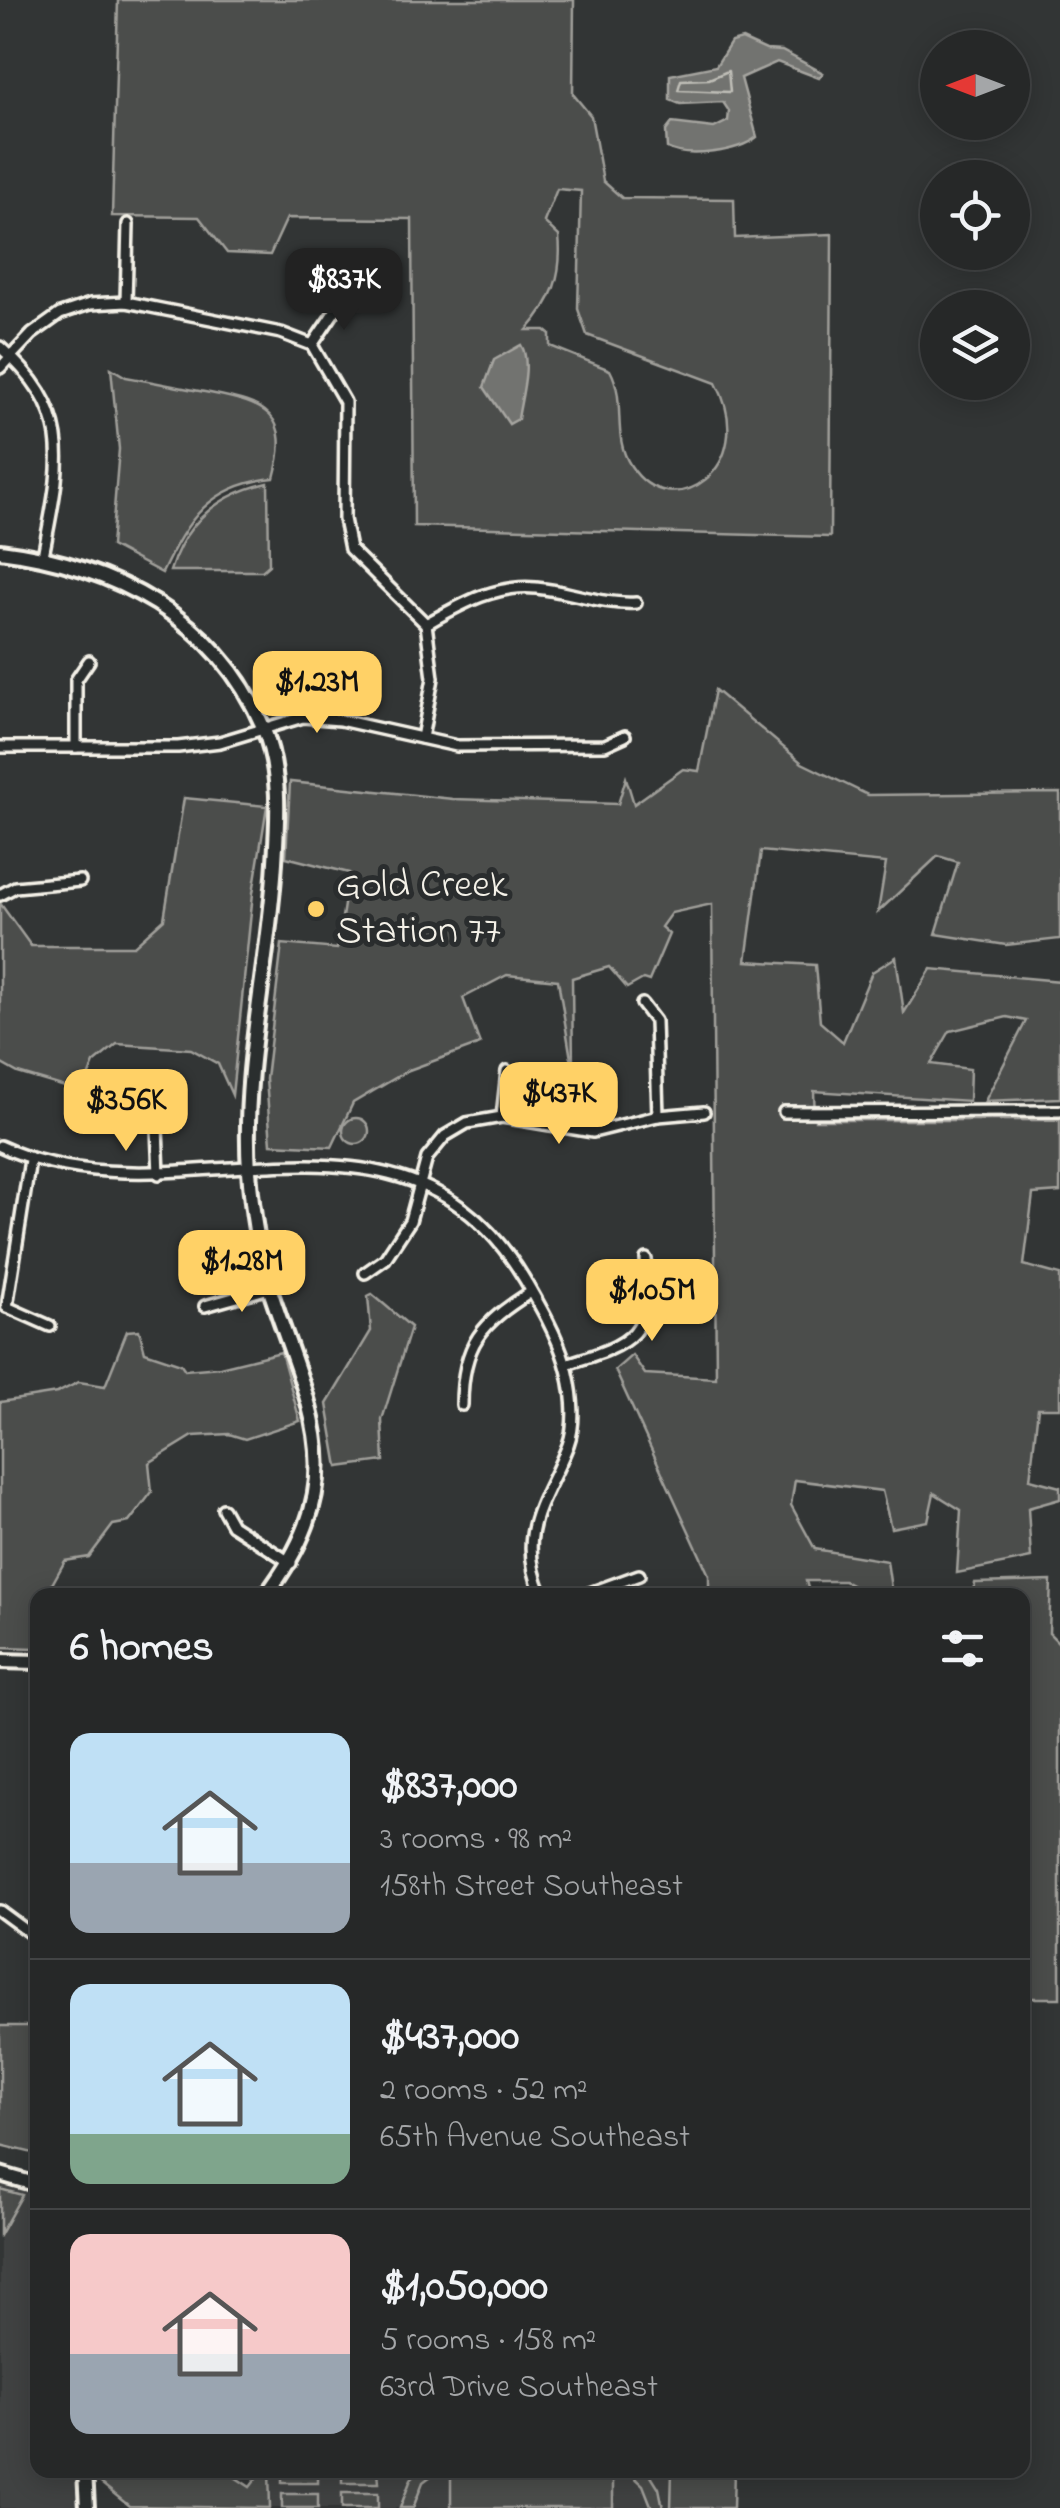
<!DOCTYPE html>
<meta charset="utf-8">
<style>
:root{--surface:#262828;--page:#323434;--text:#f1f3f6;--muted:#a4a6a8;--line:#424445;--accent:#ffd166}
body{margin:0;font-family:"Indie Flower",sans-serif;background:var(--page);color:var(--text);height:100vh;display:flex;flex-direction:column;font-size:38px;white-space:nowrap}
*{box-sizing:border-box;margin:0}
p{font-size:32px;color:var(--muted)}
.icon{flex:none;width:55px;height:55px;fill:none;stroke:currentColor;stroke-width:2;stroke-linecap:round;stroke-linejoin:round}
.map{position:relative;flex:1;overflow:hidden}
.side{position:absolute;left:30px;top:1588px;width:1000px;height:890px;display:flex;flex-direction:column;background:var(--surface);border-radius:20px;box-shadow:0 5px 25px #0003,0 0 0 2px var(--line)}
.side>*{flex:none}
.needle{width:65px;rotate:270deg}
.tools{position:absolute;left:920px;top:30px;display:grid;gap:20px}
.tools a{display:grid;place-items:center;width:110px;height:110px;border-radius:50%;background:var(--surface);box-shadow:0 5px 25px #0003,0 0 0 2px var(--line);font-size:50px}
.price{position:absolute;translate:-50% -85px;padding:0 22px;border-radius:20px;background:var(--accent);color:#111;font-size:32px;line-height:65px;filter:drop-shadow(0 2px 5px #0008)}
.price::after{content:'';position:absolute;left:50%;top:60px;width:30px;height:22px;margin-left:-15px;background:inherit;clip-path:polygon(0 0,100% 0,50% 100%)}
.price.active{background:#222;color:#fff}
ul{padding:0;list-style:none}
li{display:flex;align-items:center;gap:30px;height:250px;padding:0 40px}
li+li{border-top:2px solid var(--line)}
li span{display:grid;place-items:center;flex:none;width:280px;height:200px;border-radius:20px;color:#555}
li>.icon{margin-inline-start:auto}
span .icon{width:120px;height:120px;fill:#fffc;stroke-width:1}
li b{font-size:42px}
h2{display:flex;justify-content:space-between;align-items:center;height:120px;padding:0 40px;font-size:42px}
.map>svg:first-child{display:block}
.built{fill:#404242}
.green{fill:#4b4d4c;stroke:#a09f9a;stroke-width:2.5;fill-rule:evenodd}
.water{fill:#727370;stroke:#a6a5a0;stroke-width:2.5}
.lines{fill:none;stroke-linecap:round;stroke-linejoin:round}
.shore{stroke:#c0bfb8;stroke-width:2.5}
.street-casing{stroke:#f4f1e8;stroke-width:16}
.secondary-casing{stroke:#f4f1e8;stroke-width:20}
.street{stroke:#2a2d2e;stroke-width:9}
.secondary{stroke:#2a2d2e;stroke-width:12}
.poi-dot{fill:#ffd166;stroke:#2a2d2e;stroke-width:4}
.labels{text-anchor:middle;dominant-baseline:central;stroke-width:10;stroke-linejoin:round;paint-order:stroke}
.poi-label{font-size:40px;fill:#f4f1e8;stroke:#2a2d2e;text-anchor:start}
</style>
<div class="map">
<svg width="1060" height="2508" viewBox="0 0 1060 2508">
<rect width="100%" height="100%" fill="#323535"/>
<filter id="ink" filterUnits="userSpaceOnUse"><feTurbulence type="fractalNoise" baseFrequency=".01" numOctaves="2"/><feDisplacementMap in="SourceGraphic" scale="20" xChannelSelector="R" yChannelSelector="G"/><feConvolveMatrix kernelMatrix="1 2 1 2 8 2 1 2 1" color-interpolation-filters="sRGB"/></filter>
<g filter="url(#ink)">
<g class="built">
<polygon points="0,2182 37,2196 38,2470 77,2470 79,2508 0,2508"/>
<polygon points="269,2470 672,2470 671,2508 270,2508"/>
</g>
<g class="green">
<path d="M118 0H574L573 94 591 116 603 181 622 198 734 199 735 238 832 234 830 537 414 526 412 219 287 218 270 255 227 253 199 217 112 216ZM557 189 581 191 578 309 587 335 716 383C761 468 671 528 631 466 611 437 627 401 610 370L550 346V334L545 330H527C552 302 563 276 559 236L544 222Z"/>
<path d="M111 368 126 377C154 382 182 388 210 393 266 404 292 413 274 478 209 485 188 519 162 573L111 546 119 449Z"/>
<path d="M268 483 269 565 262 571H170C185 522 218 494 268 483Z"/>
<polygon points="715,690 802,763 868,795 1060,793 1060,939 1006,945 936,934 958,862 938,856 878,912 886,863 761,851 746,961 815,965 820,1022 843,1042 872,972 896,957 904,1013 931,969 1060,981 1060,1098 985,1101 1026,1021 1007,1017 950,1031 931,1064 970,1069 969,1101 814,1091 815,1120 1060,1120 1060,1192 1033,1194 1024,1265 1060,1275 1060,1408 1038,1408 1030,1479 1060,1487 1060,1499 1028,1508 1031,1558 957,1573 961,1510 934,1493 928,1521 891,1528 882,1491 795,1480 791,1505 815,1549 887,1561 892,1595 869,1595 844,1581 806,1581 810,1595 709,1595 709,1575 615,1370 632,1355 645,1374 716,1378 712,904 671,913 661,927 669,934 649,981 643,979 627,988 609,967 572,978 573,1071 558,980 507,975 463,998 480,1044 409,1070 353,1103 332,1147 271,1144 266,1079 282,944 337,949 349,873 286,857 290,782 453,799 618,804 626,778 634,804 683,769 699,771"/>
<polygon points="184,798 267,806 253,893 232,1095 218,1064 191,1049 117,1044 94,1063 82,1092 18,1073 0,1063 0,903 31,946 134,946 164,919"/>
<circle cx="356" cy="1131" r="13"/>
<polygon points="372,1294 411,1327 382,1420 384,1461 338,1467 327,1404 371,1331 368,1296"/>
<polygon points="139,1330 145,1352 181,1364 185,1370 220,1367 281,1352 300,1421 245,1439 229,1434 193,1436 149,1463 152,1492 129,1522 113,1525 89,1557 65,1561 46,1595 38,1595 37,1648 0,1647 0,1402 57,1393 79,1382 105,1386 127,1331"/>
<polygon points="1051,1581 1049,1633 1060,1644 1060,1998 1023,1998 1022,1595 974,1595 975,1583"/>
<polygon points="0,2026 37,2026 37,2154 0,2145"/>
<polygon points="0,2189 22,2195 0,2234"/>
<polygon points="97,2470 224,2470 250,2487 263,2470 269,2470 270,2508 129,2506 97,2480"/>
<rect x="282" y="2470" width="36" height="13"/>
<polygon points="342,2470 378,2470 379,2483 342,2483"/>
<polygon points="419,2470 439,2470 423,2482 413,2508 400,2508 411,2479"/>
<polygon points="627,2470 649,2472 659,2488 663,2508 652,2508 643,2485"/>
<polygon points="672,2470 734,2470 733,2508 671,2508"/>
<rect x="451" y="2474" width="162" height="34"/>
<rect x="342" y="2493" width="36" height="15"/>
<rect x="282" y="2494" width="36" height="14"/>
</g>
<g class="water">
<path d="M742 39 766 50 782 51 823 73 819 78 777 62 741 78 757 137C738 152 687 159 667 148L666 131 672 123 714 128 728 121 729 111 723 102 680 104 670 100V75L716 66 731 42Z"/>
<path d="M521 345C532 362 521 398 518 419L509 424 484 387 494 360Z"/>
</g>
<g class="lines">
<polygon class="shore" points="728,71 730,92 678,90 681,80 709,79"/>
<defs>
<g id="street">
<polyline points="126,302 128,224"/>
<polyline points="312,345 343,299"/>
<path d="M0 347C77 414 60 465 43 556"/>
<polyline points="0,368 32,334 60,314 90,304 126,302 281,333 312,345 345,402 344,519 350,549 426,624 433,678 422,738"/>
<path d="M426 624C460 605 495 584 536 588 571 591 600 605 636 603"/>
<polyline points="0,747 178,747 220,742 303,717 340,720 457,746 605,745 625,736"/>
<polyline points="76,747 76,680 89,661"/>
<polyline points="0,895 15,887 80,881"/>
<polyline points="642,1004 655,1021 658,1116"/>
<polyline points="156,1106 159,1174"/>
<polyline points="784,1112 1060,1111"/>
<polyline points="502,1117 507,1071"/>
<path d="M0 1146C176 1228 401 1071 525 1280 540 1306 556 1333 565 1362 572 1386 577 1421 568 1445 546 1501 514 1531 542 1595"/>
<polyline points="365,1273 385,1259 410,1221 427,1158 445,1136 467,1123 502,1117 593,1132 658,1116 704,1112"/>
<polyline points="205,1306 269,1288"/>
<polyline points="7,1307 30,1160"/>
<polyline points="7,1307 50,1326"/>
<path d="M566 1364C635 1343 652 1336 646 1259"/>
<path d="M462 1405C462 1343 482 1323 531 1292"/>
<polyline points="223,1509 232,1525 291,1563"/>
<polyline points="584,1595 639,1575"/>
<polyline points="0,1911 38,1939"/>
</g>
<g id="secondary">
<path d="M0 551C113 565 217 618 263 727 281 770 278 816 275 862 269 965 242 1067 249 1171 252 1210 258 1252 270 1290 310 1412 355 1477 266 1595"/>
<polyline points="0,1661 38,1662"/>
<polyline points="0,2174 38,2185"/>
<polyline points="85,2470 87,2508"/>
</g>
</defs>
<use href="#street" class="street-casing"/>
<use href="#secondary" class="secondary-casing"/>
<use href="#street" class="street"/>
<use href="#secondary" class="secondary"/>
</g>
</g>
<circle class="poi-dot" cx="316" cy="909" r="10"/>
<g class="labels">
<g class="poi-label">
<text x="336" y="886">Gold Creek<tspan x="336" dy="46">Station 77</tspan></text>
</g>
</g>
</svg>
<div class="tools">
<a><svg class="needle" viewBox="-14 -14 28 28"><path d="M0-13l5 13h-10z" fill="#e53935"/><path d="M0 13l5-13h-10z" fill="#a4a6a8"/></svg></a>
<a><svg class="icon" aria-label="locate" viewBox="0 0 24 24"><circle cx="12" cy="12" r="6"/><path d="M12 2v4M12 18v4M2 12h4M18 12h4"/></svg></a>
<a><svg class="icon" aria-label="layers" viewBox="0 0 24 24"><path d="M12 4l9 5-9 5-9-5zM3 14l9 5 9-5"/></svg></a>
</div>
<b class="price active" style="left:344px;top:333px">$837K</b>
<b class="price" style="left:317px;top:736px">$1.23M</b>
<b class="price" style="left:559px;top:1147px">$437K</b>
<b class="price" style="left:126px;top:1154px">$356K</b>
<b class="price" style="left:242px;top:1315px">$1.28M</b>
<b class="price" style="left:652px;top:1344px">$1.05M</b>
<section class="side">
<h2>6 homes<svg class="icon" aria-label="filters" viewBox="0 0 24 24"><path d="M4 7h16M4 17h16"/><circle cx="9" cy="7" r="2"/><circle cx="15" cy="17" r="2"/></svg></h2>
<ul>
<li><span style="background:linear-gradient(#bfe0f5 65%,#9aa5b1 0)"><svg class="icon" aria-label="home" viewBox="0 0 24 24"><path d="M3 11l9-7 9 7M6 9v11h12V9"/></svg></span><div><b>$837,000</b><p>3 rooms · 98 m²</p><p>158th Street Southeast</p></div></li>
<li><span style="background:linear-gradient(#bfe0f5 75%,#7fa58c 0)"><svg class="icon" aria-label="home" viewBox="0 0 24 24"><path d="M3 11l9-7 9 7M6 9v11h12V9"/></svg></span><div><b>$437,000</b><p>2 rooms · 52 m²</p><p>65th Avenue Southeast</p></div></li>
<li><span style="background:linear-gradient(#f6c9c9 60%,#9aa5b1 0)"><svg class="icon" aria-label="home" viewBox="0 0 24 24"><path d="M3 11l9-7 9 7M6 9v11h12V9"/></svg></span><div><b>$1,050,000</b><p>5 rooms · 158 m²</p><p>63rd Drive Southeast</p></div></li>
</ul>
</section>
</div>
